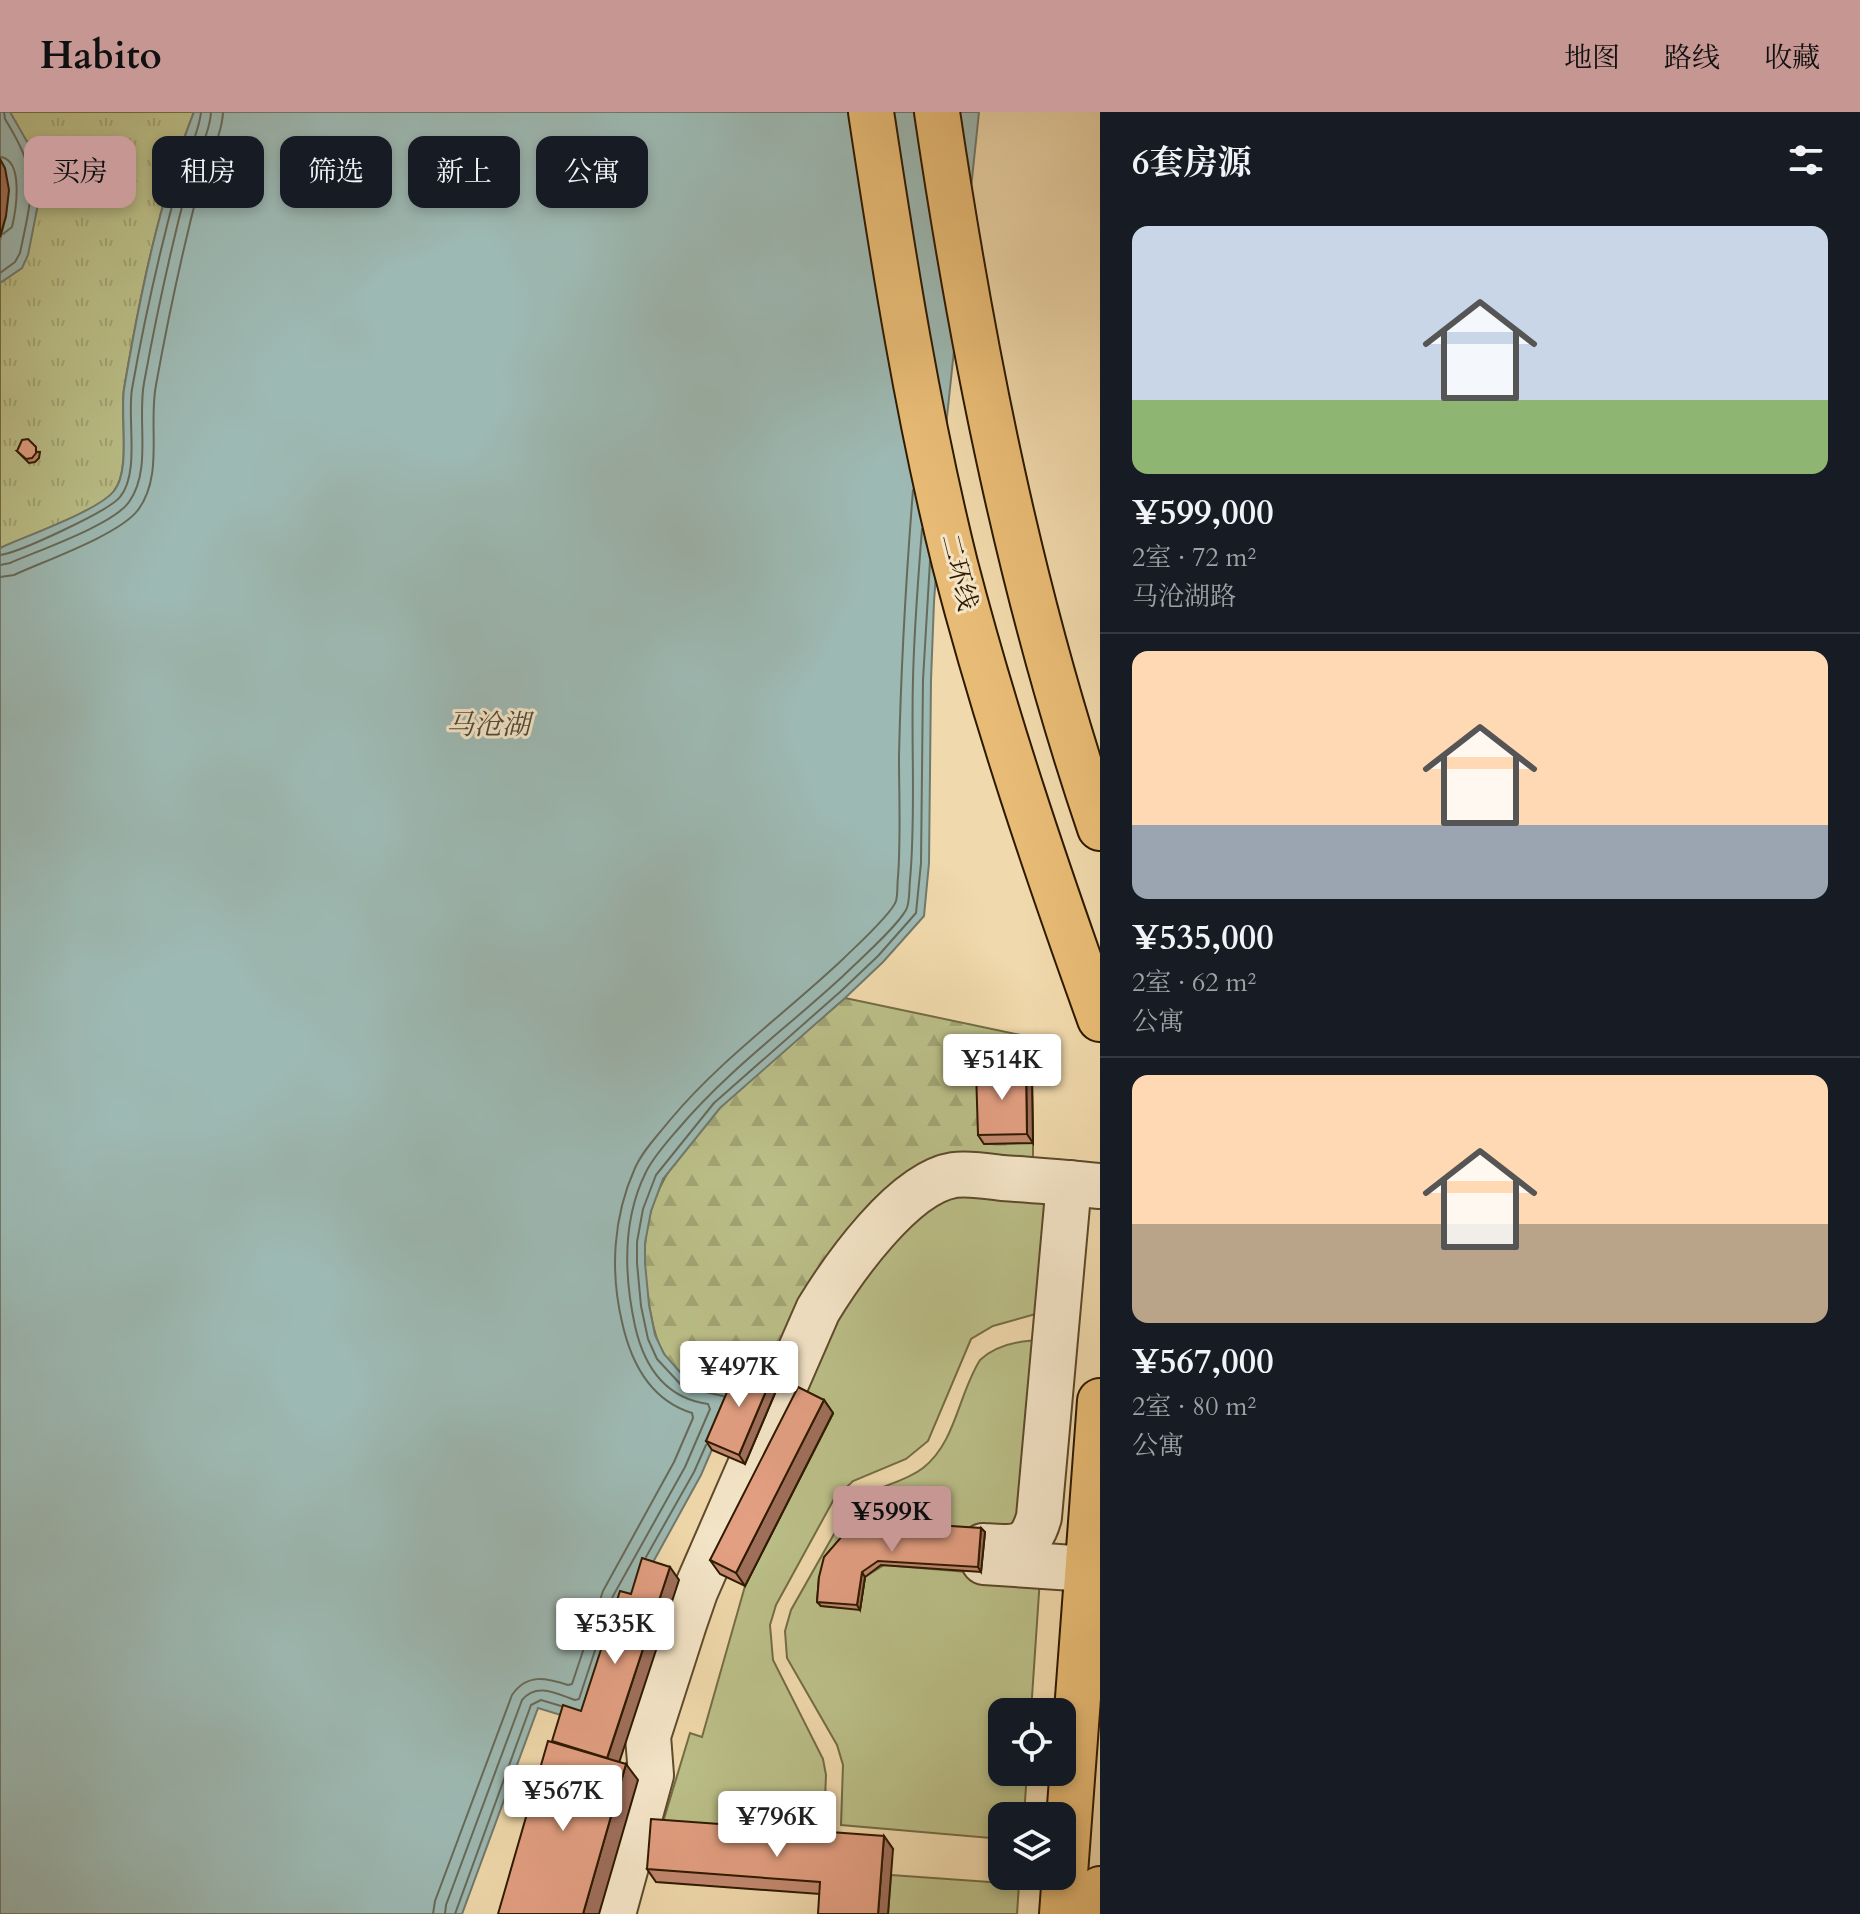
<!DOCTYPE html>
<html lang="zh">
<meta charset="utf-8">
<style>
:root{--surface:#171b24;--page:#242831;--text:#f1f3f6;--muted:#9ea1a6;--line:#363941;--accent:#c59692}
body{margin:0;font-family:Cardo,"Noto Serif SC",serif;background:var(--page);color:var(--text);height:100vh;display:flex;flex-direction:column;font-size:30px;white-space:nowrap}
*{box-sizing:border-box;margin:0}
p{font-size:26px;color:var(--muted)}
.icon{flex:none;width:44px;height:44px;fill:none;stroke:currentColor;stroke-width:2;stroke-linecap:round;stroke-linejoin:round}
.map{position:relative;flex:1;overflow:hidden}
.details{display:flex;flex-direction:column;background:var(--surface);width:760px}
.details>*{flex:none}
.hud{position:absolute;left:24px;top:24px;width:760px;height:72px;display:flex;gap:16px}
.buttons{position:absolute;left:988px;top:1586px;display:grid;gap:16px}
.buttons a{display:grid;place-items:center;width:88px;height:88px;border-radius:16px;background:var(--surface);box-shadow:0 4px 12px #0003;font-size:40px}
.price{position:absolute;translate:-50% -68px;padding:0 18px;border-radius:8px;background:#fff;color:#222;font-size:26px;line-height:52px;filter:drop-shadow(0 2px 4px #0008)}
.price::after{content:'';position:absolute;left:50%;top:48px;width:24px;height:18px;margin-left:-12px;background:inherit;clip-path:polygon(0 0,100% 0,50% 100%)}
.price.current{background:var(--accent);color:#111}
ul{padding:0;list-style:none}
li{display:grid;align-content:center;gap:16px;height:424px;padding:0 32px}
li+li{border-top:2px solid var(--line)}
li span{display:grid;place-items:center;height:248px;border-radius:16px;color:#555}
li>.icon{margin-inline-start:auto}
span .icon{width:144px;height:144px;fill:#fffc;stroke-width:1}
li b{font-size:34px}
h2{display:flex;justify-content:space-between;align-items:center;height:96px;padding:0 32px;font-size:34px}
.chip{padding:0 28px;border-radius:16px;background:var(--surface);box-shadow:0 4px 12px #0003;font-size:28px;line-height:72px}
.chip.current{background:var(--accent);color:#111}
header{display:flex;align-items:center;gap:48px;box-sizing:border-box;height:112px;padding:0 40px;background:var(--accent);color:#111}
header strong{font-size:38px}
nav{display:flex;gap:44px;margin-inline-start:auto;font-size:28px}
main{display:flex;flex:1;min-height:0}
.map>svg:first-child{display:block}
.green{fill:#bbbf88;stroke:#746c44;stroke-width:2}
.forest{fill:url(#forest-firs);stroke:#746c44;stroke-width:2}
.park{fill:url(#park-tufts);stroke:#746c44;stroke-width:2}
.water{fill:#9db9b3;stroke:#71796b;stroke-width:2}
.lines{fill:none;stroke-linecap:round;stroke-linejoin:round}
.shore{stroke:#666a5a;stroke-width:2}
.minor-casing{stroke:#5e4a2b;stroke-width:48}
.major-casing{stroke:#2e1a00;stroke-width:48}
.highway-casing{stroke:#2e1a00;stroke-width:48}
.minor{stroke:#f5e6c9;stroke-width:44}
.major{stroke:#e8bc76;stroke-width:44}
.highway{stroke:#e8bc76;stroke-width:44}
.wall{fill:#c38970;stroke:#2e1a00;stroke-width:2}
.shaded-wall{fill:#9f6f5b;stroke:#2e1a00;stroke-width:2}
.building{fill:#e39f82;stroke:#2e1a00;stroke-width:2}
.labels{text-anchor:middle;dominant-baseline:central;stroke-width:6;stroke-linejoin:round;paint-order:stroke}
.street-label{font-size:26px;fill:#2e1a00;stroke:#f5e6c9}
.water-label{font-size:28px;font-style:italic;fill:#4f4a36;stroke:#f5e6c9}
</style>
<header>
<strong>Habito</strong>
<nav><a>地图</a><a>路线</a><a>收藏</a></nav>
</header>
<main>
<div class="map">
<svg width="1100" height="1802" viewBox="0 0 1100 1802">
<defs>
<pattern id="forest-firs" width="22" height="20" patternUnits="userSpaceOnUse" patternTransform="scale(2)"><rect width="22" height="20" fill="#bbbf88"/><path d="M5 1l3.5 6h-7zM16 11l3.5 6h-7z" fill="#a1a474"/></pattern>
<pattern id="park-tufts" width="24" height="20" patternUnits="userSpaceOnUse" patternTransform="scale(2)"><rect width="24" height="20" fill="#bbbf88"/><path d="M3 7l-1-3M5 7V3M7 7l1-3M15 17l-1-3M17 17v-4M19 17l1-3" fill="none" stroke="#a1a474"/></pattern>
</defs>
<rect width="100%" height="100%" fill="#f0d9ac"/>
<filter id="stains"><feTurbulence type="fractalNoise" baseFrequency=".0025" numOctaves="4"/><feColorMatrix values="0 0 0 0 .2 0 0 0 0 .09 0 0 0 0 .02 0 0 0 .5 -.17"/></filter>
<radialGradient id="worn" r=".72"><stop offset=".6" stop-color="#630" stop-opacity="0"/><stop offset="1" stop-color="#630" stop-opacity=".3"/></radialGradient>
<g class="green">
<polygon points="949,1078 1045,1083 1050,1198 993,1214 971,1227 928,1329 906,1347 853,1369 834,1387 776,1493 770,1513 773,1548 823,1647 826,1663 824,1711 815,1711 814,1731 660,1720 690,1621 702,1625 745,1474 833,1302 792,1281 856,1161"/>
<path d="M1045 1228 1015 1420 889 1413 821 1494 860 1497 865 1465 884 1453 1040 1466 1031 1600H1002V1660H1027L1024 1704H1002V1727L841 1713 843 1653 837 1633 787 1546 785 1519 791 1498 851 1392C872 1374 901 1373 923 1356 956 1330 958 1283 980 1248 997 1232 1022 1228 1045 1228Z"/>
<polygon points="891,1763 1019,1772 1017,1802 888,1802"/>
</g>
<path class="forest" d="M845 886 1030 925 1032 967 983 969 985 1032 1033 1031V1046L955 1044 778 1274C720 1278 669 1283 653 1213 645 1176 640 1136 651 1099 673 1018 784 940 845 886Z"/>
<path class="park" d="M0 0H194C159 89 140 183 124 277 120 304 131 358 114 379 99 399 26 424 0 436Z"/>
<g class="water">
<polygon points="0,0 10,0 33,40 40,70 39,87 28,143 22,156 0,171 0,129 6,104 0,48"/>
<path d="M194 0H979L947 305 934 490 931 568 929 751 924 804 883 850 845 886 720 996 663 1067 651 1099 645 1131V1151L649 1193 655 1223 664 1242 688 1269 738 1277 701 1363 630 1492 590 1612 538 1596 462 1802H0V436C26 424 98 399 114 379 131 358 120 305 124 277 140 183 159 89 194 0Z"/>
</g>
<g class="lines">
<g class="shore">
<path d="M1 45C24 49 16 98 12 115L3 122"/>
<path d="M0 161 15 150 20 141C33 78 40 64 5 7L4 0"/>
<path d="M0 443C18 441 109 399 120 385 140 361 127 307 132 277 144 209 159 142 177 75 183 51 199 23 201 0"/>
<path d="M0 453 10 451C37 439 113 413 129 390 152 358 137 308 144 271 156 205 170 140 187 75 193 52 210 22 211 0"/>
<path d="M0 465 14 463C44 449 119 423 138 398 164 363 148 313 156 273 168 206 182 141 199 75 206 51 222 25 223 0"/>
<polyline points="723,1284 683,1275 657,1247 648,1227 641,1194 637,1151 637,1130 643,1097 656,1063 714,991 840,880 878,844 916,801 921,751 923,568 930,449"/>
<polyline points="646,1445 694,1360 706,1333"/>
<path d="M433 1802 435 1789 512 1583C527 1561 546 1566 568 1573L572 1572 603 1479 674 1350 693 1306 692 1301C650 1288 631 1251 622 1210 610 1159 613 1105 635 1056 643 1038 658 1023 670 1008 721 947 786 901 843 847 854 836 892 802 896 789 898 782 897 772 898 765 901 725 899 684 899 644 901 555 906 466 913 378"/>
<path d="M445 1802 446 1793 522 1588C537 1570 557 1582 575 1588L579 1587 613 1484 685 1355 710 1297 708 1292C665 1286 644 1254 635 1214 624 1163 622 1108 646 1060 654 1044 667 1030 679 1016 727 959 788 915 843 864 859 848 895 817 906 798 910 791 909 777 910 768 916 702 911 635 913 568 914 518 918 468 922 417"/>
<polyline points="455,1802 531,1593 541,1588 561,1594"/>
</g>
<defs>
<g id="minor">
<path d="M983 1434C1014 1436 1030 1439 1039 1405L1069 1071"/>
<polyline points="984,1450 1088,1457"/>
<path d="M613 1802 651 1663 648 1624 684 1512 695 1480 818 1198C843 1157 903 1071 954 1063 969 1061 987 1064 1002 1066 1035 1068 1067 1071 1100 1074"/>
</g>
<g id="major">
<polyline points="1062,1802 1100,1289"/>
<polyline points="1098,1802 1100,1777"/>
</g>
<g id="highway">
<path d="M871 0C894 152 918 303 955 452 995 606 1046 757 1100 907"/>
<path d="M937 0C973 242 1021 484 1100 716"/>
</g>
</defs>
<use href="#minor" class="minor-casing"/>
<use href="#major" class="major-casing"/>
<use href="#highway" class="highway-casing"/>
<use href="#minor" class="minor"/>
<use href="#major" class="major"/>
<use href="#highway" class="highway"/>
</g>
<g class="wall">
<polygon points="17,339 40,340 39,346 35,350 29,351"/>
<polygon points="1026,958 1032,967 1033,1031 984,1032 978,1023"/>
<polygon points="778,1274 745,1352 712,1338 706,1329"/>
<polygon points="824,1288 833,1301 745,1474 720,1462 710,1448"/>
<polygon points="981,1416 985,1420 981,1460 881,1453 865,1465 860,1498 821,1494 817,1490 819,1465"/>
<polygon points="884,1724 893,1737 820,1782 656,1770 647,1757"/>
</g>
<g class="shaded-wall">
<polygon points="0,47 5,56 9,78 6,104 0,125"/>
<polygon points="1026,958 1032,967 1033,1031 1027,1022"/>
<polygon points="772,1265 778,1274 745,1352 739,1343"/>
<polygon points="824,1288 833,1301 745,1474 736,1461"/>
<polygon points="981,1416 985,1420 981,1460 978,1455"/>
<polygon points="670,1455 679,1468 616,1660 607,1647"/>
<polygon points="862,1460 865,1465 860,1498 857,1493"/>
<polygon points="626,1652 638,1668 599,1802 583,1802"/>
<polygon points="884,1724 893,1737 888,1802 878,1802"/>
</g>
<g class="building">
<polygon points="28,327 36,335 36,341 32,346 26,347 17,339 22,328"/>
<polygon points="1026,958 1027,1022 978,1023 976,959"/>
<polygon points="739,1252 772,1265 739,1343 706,1329"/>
<polygon points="798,1275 824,1288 736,1461 710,1448"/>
<polygon points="875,1409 981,1416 978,1455 878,1449 862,1460 857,1493 817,1490 819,1465 824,1445 843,1423"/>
<polygon points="642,1446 670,1455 607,1646 552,1629 563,1593 581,1599 620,1479 631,1482"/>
<polygon points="548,1629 626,1652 583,1802 498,1802"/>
<polygon points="651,1707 884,1724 878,1802 818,1802 820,1770 647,1757"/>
</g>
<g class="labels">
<g class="street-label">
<text transform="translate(959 460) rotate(76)">二环线</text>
</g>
<g class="water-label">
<text x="488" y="613">马沧湖</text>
</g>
</g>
<rect width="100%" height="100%" filter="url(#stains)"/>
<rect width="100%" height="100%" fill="url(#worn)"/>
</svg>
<div class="buttons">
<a><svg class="icon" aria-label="locate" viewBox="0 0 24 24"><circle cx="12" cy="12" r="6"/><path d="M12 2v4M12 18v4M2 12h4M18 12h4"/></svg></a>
<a><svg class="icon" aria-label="layers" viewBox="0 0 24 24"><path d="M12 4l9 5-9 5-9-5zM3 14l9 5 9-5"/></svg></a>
</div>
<b class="price" style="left:1002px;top:990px">¥514K</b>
<b class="price" style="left:739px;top:1297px">¥497K</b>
<b class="price current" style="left:892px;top:1442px">¥599K</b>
<b class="price" style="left:615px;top:1554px">¥535K</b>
<b class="price" style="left:563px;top:1721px">¥567K</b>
<b class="price" style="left:777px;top:1747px">¥796K</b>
<div class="hud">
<a class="chip current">买房</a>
<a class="chip">租房</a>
<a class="chip">筛选</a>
<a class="chip">新上</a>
<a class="chip">公寓</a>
</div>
</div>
<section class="details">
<h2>6套房源<svg class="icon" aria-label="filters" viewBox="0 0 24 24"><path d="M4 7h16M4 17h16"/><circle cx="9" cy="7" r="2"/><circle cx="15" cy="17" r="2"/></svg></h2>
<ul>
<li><span style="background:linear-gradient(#c9d6e8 70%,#8fb573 0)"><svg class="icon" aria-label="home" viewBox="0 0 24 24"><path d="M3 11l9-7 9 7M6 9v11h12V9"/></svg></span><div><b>¥599,000</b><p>2室 · 72 m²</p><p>马沧湖路</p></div></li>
<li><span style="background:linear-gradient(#ffd9b3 70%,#9aa5b1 0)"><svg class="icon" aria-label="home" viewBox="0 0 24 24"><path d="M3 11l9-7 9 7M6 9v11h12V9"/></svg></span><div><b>¥535,000</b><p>2室 · 62 m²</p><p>公寓</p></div></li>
<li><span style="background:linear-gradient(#ffd9b3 60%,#b9a48a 0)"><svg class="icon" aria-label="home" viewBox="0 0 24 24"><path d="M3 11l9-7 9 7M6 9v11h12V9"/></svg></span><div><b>¥567,000</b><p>2室 · 80 m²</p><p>公寓</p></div></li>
</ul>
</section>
</main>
